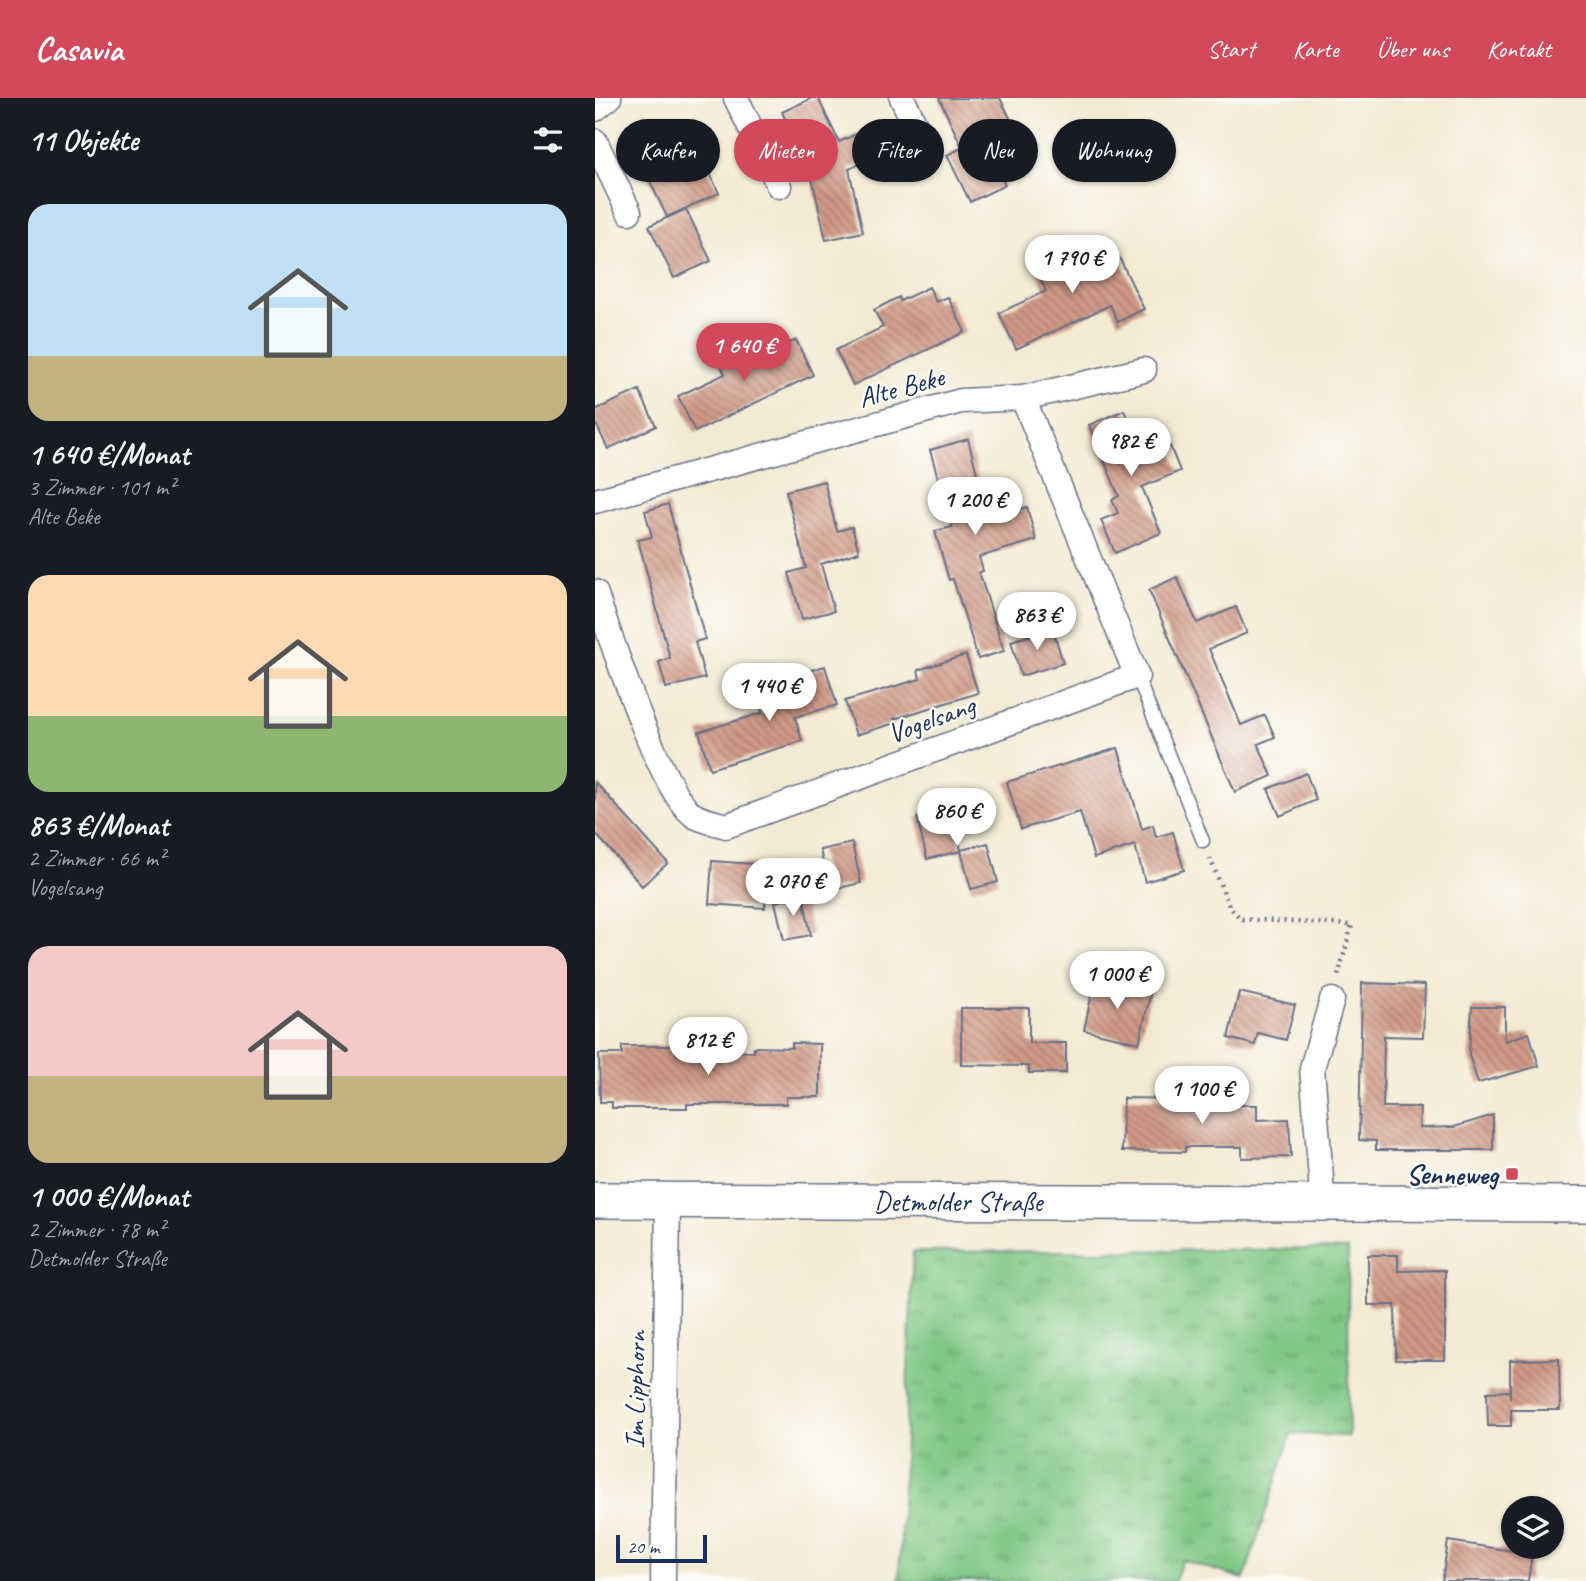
<!DOCTYPE html>
<html lang="de">
<meta charset="utf-8">
<style>
:root{--surface:#171b24;--page:#242831;--text:#f1f3f6;--muted:#9ea1a6;--accent:#d1495b}
body{margin:0;font-family:Caveat,sans-serif;background:var(--page);color:var(--text);height:100vh;display:flex;flex-direction:column;font-size:26px;white-space:nowrap}
*{box-sizing:border-box;margin:0}
p{font-size:23px;color:var(--muted)}
.icon{flex:none;width:38px;height:38px;fill:none;stroke:currentColor;stroke-width:2;stroke-linecap:round;stroke-linejoin:round}
.map{position:relative;flex:1;overflow:hidden}
.details{display:flex;flex-direction:column;background:var(--surface);width:595px}
.details>*{flex:none}
.banner{position:absolute;left:21px;top:21px;width:665px;height:63px;display:flex;gap:14px}
.tools{position:absolute;left:906px;top:1398px;display:grid;gap:14px}
.tools a{display:grid;place-items:center;width:63px;height:63px;border-radius:50%;background:var(--surface);box-shadow:0 2px 5px #0004;font-size:35px}
.scale{position:absolute;left:21px;bottom:18px;width:91px;box-sizing:border-box;padding-left:7px;border:4px solid #1b2f5e;border-top:0;font-size:19px;line-height:24px;white-space:nowrap;color:#1b2f5e;-webkit-text-stroke:5px #fdfcf7;paint-order:stroke}
.price{position:absolute;translate:-50% -60px;padding:0 16px;border-radius:24px;background:#fff;color:#222;font-size:23px;line-height:46px;filter:drop-shadow(0 2px 4px #0008)}
.price::after{content:'';position:absolute;left:50%;top:42px;width:21px;height:16px;margin-left:-10px;background:inherit;clip-path:polygon(0 0,100% 0,50% 100%)}
.price.current{background:var(--accent);color:#fff}
ul{padding:0;list-style:none}
li{display:grid;align-content:center;gap:14px;height:371px;padding:0 28px}
li span{display:grid;place-items:center;height:217px;border-radius:21px;color:#555}
li>.icon{margin-inline-start:auto}
span .icon{width:126px;height:126px;fill:#fffc;stroke-width:1}
li b{font-size:30px}
h2{display:flex;justify-content:space-between;align-items:center;height:84px;padding:0 28px;font-size:30px}
.chip{padding:0 24px;border-radius:32px;background:var(--surface);box-shadow:0 2px 5px #0004;font-size:24px;line-height:63px}
.chip.current{background:var(--accent);color:#fff}
header{display:flex;align-items:center;gap:42px;box-sizing:border-box;height:98px;padding:0 35px;background:var(--accent);color:#fff}
header strong{font-size:33px}
nav{display:flex;gap:38px;margin-inline-start:auto;font-size:24px}
main{display:flex;flex:1;min-height:0}
.map>svg:first-child{display:block}
.grass{fill:url(#grass-tufts);stroke:#4d7b71;stroke-width:2}
.building{fill:url(#building-back-hatch)}
.lines{fill:none;stroke-linecap:round;stroke-linejoin:round}
.lane-casing{stroke:#677087;stroke-width:15}
.street-casing{stroke:#677087;stroke-width:27}
.secondary-casing{stroke:#677087;stroke-width:38}
.path{stroke:#677087;stroke-width:4.5;stroke-dasharray:2 5;stroke-linecap:butt}
.lane{stroke:#fff;stroke-width:12}
.street{stroke:#fff;stroke-width:24}
.secondary{stroke:#fff;stroke-width:35}
.poi-dot{fill:#d1495b;stroke:#fdfcf7;stroke-width:2.5}
.labels{text-anchor:middle;dominant-baseline:central;stroke-width:5;stroke-linejoin:round;paint-order:stroke}
.street-label{font-size:28px;fill:#1b2f5e;stroke:#fdfcf7}
.poi-label{font-size:28px;font-weight:bold;fill:#1b2f5e;stroke:#fdfcf7;text-anchor:end}
</style>
<header>
<strong>Casavia</strong>
<nav><a>Start</a><a>Karte</a><a>Über uns</a><a>Kontakt</a></nav>
</header>
<main>
<section class="details">
<h2>11 Objekte<svg class="icon" aria-label="filters" viewBox="0 0 24 24"><path d="M4 7h16M4 17h16"/><circle cx="9" cy="7" r="2"/><circle cx="15" cy="17" r="2"/></svg></h2>
<ul>
<li><span style="background:linear-gradient(#bfe0f5 70%,#c2b280 0)"><svg class="icon" aria-label="home" viewBox="0 0 24 24"><path d="M3 11l9-7 9 7M6 9v11h12V9"/></svg></span><div><b>1 640 €/Monat</b><p>3 Zimmer · 101 m²</p><p>Alte Beke</p></div></li>
<li><span style="background:linear-gradient(#ffd9b3 65%,#8fb573 0)"><svg class="icon" aria-label="home" viewBox="0 0 24 24"><path d="M3 11l9-7 9 7M6 9v11h12V9"/></svg></span><div><b>863 €/Monat</b><p>2 Zimmer · 66 m²</p><p>Vogelsang</p></div></li>
<li><span style="background:linear-gradient(#f6c9c9 60%,#c2b280 0)"><svg class="icon" aria-label="home" viewBox="0 0 24 24"><path d="M3 11l9-7 9 7M6 9v11h12V9"/></svg></span><div><b>1 000 €/Monat</b><p>2 Zimmer · 78 m²</p><p>Detmolder Straße</p></div></li>
</ul>
</section>
<div class="map">
<svg width="991" height="1483" viewBox="0 0 991 1483">
<defs>
<pattern id="grass-tufts" width="24" height="20" patternUnits="userSpaceOnUse" patternTransform="scale(1.75)"><rect width="24" height="20" fill="#7fc784"/><path d="M3 7l-1-3M5 7V3M7 7l1-3M15 17l-1-3M17 17v-4M19 17l1-3" fill="none" stroke="#67a26f"/></pattern>
<pattern id="building-back-hatch" width="6" height="6" patternUnits="userSpaceOnUse" patternTransform="scale(1.75)"><rect width="6" height="6" fill="#d09986"/><path d="M-1 5l2 2M0 0l6 6M5-1l2 2" fill="none" stroke="#a87d71"/></pattern>
</defs>
<rect width="100%" height="100%" fill="#fdfcf7"/>
<filter id="ink" filterUnits="userSpaceOnUse"><feTurbulence type="fractalNoise" baseFrequency=".0143" numOctaves="2"/><feDisplacementMap in="SourceGraphic" scale="14" xChannelSelector="R" yChannelSelector="G"/><feConvolveMatrix kernelMatrix="1 2 1 2 8 2 1 2 1" color-interpolation-filters="sRGB"/></filter>
<filter id="wash" filterUnits="userSpaceOnUse"><feTurbulence type="fractalNoise" baseFrequency=".00686" numOctaves="4" result="noise"/><feDisplacementMap in="SourceGraphic" scale="28" xChannelSelector="R" yChannelSelector="G"/><feGaussianBlur stdDeviation="1.57" result="paint"/><feColorMatrix in="noise" values="0 0 0 0 0 0 0 0 0 0 0 0 0 0 0 0 0 1.4 0 .05"/><feComposite in="paint" operator="in"/></filter>
<g filter="url(#wash)">
<rect width="100%" height="100%" fill="#f3ead3"/>
<polygon class="grass" points="753,1151 754,1338 696,1336 649,1481 587,1462 580,1483 304,1483 318,1154"/>
<g id="blocks">
<g class="building">
<polygon points="217,0 223,0 244,44 275,30 287,55 254,71 268,134 231,142 216,76 187,14"/>
<polygon points="344,0 405,0 418,26 367,49"/>
<polygon points="76,38 95,77 112,69 124,95 72,119 41,54"/>
<polygon points="387,40 410,87 375,104 352,57"/>
<polygon points="91,111 116,163 79,180 54,128"/>
<polygon points="494,142 506,167 524,159 549,211 523,224 515,207 421,251 404,215 451,193 441,172 465,161 463,157"/>
<polygon points="334,189 341,204 353,199 370,234 258,287 241,252 288,229 279,212 304,199 305,203"/>
<polygon points="201,242 218,277 100,334 83,298 130,276 120,256 145,243 155,264"/>
<polygon points="44,292 61,328 13,351 0,324 0,312"/>
<polygon points="529,312 537,332 548,327 560,355 575,348 585,373 547,389 566,435 520,455 506,422 523,415 517,402 524,398 494,327"/>
<polygon points="373,341 386,391 408,384 417,414 432,409 441,442 384,459 388,473 384,474 409,553 383,561 358,481 354,482 340,433 357,429 335,352"/>
<polygon points="229,383 242,433 257,429 264,454 226,466 239,513 207,521 194,475 211,470 191,393"/>
<polygon points="73,406 110,541 100,544 110,580 71,590 64,564 75,560 43,442 57,439 50,413"/>
<polygon points="582,479 602,525 641,509 652,535 614,551 646,627 670,617 680,639 663,646 677,678 640,694 554,492"/>
<polygon points="458,531 468,565 426,578 416,543"/>
<polygon points="371,557 383,595 299,621 300,625 261,637 250,603 325,581 323,572"/>
<polygon points="230,568 242,607 200,619 207,643 115,671 104,634 167,615 165,606 208,593 203,576"/>
<polygon points="523,650 547,731 558,727 561,739 578,734 589,772 550,784 540,747 499,760 485,714 426,731 412,684"/>
<polygon points="711,675 721,702 685,718 673,691"/>
<polygon points="0,684 73,765 47,788 0,735"/>
<polygon points="356,712 366,752 393,745 403,784 376,791 366,753 332,761 322,720"/>
<polygon points="257,745 266,785 234,792 225,752"/>
<polygon points="117,763 173,767 170,810 114,806"/>
<polygon points="208,797 216,837 189,842 180,804"/>
<polygon points="500,881 556,893 544,945 489,932"/>
<polygon points="767,885 830,887 828,939 789,938 788,1009 825,1009 824,1030 859,1029 898,1017 898,1052 781,1052 781,1043 764,1042"/>
<polygon points="644,894 700,907 691,942 663,935 660,947 633,940"/>
<polygon points="877,909 910,909 910,943 934,935 944,968 883,985 874,957"/>
<polygon points="366,910 434,910 434,945 471,945 471,975 434,975 434,968 366,967"/>
<polygon points="197,945 225,946 225,999 191,999 191,1006 92,1006 92,1010 17,1010 17,1004 5,1004 4,956 27,956 27,948 81,948 81,956 133,955 133,953 159,954 159,949 197,950"/>
<polygon points="592,995 638,996 637,1007 662,1007 662,1022 694,1021 696,1059 647,1060 647,1049 590,1049 590,1054 527,1053 528,1000 591,1001"/>
<polygon points="773,1157 803,1157 803,1173 850,1172 850,1262 801,1262 800,1207 773,1207"/>
<polygon points="964,1261 965,1312 916,1312 916,1328 893,1328 892,1294 915,1293 915,1300 915,1262"/>
<polygon points="853,1443 937,1456 933,1483 847,1483"/>
</g>
</g>
</g>
<g filter="url(#ink)">
<use href="#blocks" fill-opacity="0" stroke="#677087" stroke-width="2"/>
<g class="lines">
<defs>
<polyline id="lane" points="542,578 608,743"/>
<g id="street">
<polyline points="141,0 184,88"/>
<polyline points="307,0 329,45"/>
<polyline points="0,11 14,0"/>
<polyline points="0,43 34,114"/>
<polyline points="0,403 366,303 428,300 549,272"/>
<path d="M0 494C14 535 68 701 100 718 109 723 122 725 131 728L542 578 428 300"/>
<polyline points="726,1104 726,1080 717,970 737,902"/>
<polyline points="68,1483 73,1102"/>
</g>
<polyline id="secondary" points="0,1102 991,1106"/>
</defs>
<use href="#lane" class="lane-casing"/>
<use href="#street" class="street-casing"/>
<use href="#secondary" class="secondary-casing"/>
<polyline class="path" points="615,760 634,808 646,821 757,827 743,878"/>
<use href="#lane" class="lane"/>
<use href="#street" class="street"/>
<use href="#secondary" class="secondary"/>
</g>
</g>
<rect class="poi-dot" x="910" y="1069" width="14" height="14" rx="3.5"/>
<g class="labels">
<g class="street-label">
<text transform="translate(306 289) rotate(-15)">Alte Beke</text>
<text transform="translate(336 621) rotate(-20)">Vogelsang</text>
<text x="363" y="1103">Detmolder Straße</text>
<text transform="translate(40 1292) rotate(-89)">Im Lipphorn</text>
</g>
<g class="poi-label">
<text x="903" y="1076">Senneweg</text>
</g>
</g>
</svg>
<div class="tools">
<a><svg class="icon" aria-label="layers" viewBox="0 0 24 24"><path d="M12 4l9 5-9 5-9-5zM3 14l9 5 9-5"/></svg></a>
</div>
<div class="scale">20 m</div>
<b class="price" style="left:477px;top:197px">1 790 €</b>
<b class="price current" style="left:149px;top:285px">1 640 €</b>
<b class="price" style="left:536px;top:380px">982 €</b>
<b class="price" style="left:380px;top:439px">1 200 €</b>
<b class="price" style="left:442px;top:554px">863 €</b>
<b class="price" style="left:174px;top:625px">1 440 €</b>
<b class="price" style="left:362px;top:750px">860 €</b>
<b class="price" style="left:198px;top:820px">2 070 €</b>
<b class="price" style="left:522px;top:913px">1 000 €</b>
<b class="price" style="left:113px;top:979px">812 €</b>
<b class="price" style="left:607px;top:1028px">1 100 €</b>
<div class="banner">
<a class="chip">Kaufen</a>
<a class="chip current">Mieten</a>
<a class="chip">Filter</a>
<a class="chip">Neu</a>
<a class="chip">Wohnung</a>
</div>
</div>
</main>
